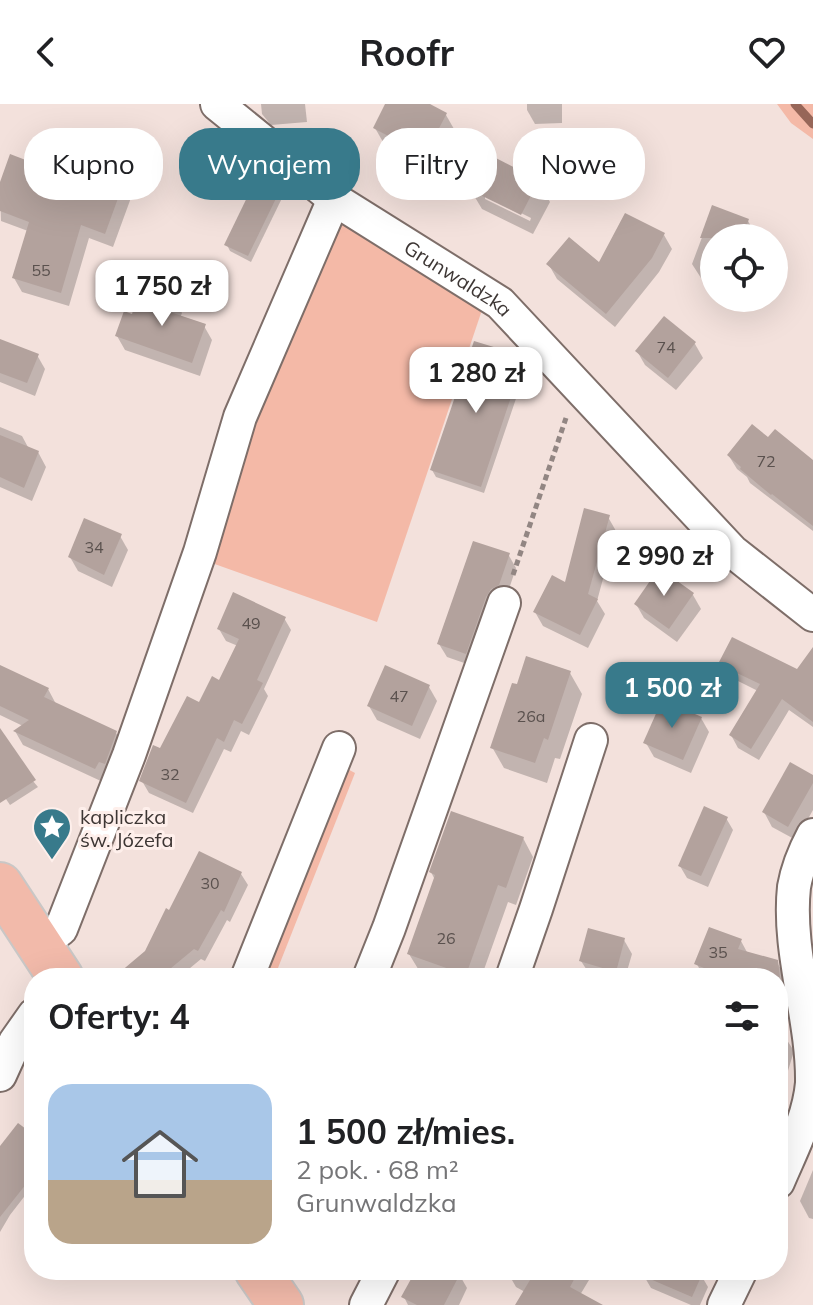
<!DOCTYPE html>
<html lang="pl">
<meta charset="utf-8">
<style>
:root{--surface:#fff;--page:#f6f6f6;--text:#202124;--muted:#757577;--accent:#387a8b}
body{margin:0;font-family:Mulish,sans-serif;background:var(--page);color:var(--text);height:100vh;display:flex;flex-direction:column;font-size:30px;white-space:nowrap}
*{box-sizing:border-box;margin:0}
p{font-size:26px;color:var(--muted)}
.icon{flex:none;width:44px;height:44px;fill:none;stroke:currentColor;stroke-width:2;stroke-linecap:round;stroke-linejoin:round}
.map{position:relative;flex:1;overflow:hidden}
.panel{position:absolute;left:24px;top:864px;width:764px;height:312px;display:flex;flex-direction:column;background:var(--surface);border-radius:32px;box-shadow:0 8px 32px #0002}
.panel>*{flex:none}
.top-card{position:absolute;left:24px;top:24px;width:766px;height:72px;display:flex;gap:16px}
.buttons{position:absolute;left:700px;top:120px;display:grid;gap:16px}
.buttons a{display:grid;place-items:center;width:88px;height:88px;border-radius:50%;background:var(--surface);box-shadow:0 8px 32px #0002;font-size:40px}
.price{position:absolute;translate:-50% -68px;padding:0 18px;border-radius:16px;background:#fff;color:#222;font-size:26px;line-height:52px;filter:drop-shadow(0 2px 4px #0008)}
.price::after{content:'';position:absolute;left:50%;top:48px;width:24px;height:18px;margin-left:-12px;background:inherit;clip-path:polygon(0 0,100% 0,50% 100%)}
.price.selected{background:var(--accent);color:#fff}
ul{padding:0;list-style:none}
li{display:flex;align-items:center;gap:24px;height:200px;padding:0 24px}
li span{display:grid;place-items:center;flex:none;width:224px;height:160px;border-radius:24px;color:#555}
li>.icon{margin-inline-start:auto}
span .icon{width:96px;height:96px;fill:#fffc;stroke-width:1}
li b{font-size:34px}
h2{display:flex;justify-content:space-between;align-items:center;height:96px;padding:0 24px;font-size:34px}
.chip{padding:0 28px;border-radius:32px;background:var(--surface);box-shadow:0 8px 32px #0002;font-size:28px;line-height:72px}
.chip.selected{background:var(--accent);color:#fff}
header{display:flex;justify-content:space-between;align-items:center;height:104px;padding:0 24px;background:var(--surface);font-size:36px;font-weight:700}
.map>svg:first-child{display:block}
.green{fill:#f4b9a7}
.shadow{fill:#0003;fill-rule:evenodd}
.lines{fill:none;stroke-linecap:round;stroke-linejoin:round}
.stream{stroke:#976658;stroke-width:9}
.building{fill:#b3a29d}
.minor-casing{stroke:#7e6e69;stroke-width:36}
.highway-casing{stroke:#c9c7c6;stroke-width:48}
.path{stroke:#928683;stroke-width:5;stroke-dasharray:6 4;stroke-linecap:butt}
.minor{stroke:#fff;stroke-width:32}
.highway{stroke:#f2baaa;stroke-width:44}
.labels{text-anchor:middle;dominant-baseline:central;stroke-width:6;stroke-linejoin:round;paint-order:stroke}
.number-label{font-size:16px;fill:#5a514e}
.street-label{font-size:20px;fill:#3d3634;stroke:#feefeb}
.poi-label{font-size:20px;fill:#3d3634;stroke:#feefeb;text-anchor:start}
</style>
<header><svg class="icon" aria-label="back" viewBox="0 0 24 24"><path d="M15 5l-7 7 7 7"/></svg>Roofr<svg class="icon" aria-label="heart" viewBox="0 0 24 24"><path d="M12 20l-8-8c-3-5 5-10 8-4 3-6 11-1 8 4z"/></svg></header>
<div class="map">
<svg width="813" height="1201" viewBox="0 0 813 1201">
<rect width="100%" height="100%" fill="#f3e1dc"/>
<g class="green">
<polygon points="777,0 813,0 813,35 791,19"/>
<polygon points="334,112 482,206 377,518 209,458 253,307"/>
<polygon points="340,661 355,669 274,874 254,874"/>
</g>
<g class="shadow">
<polygon points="261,0 305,0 307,18 271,21 262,10"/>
<polygon points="388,0 425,0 446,11 454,25 433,64 383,38 375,24"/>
<polygon points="527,0 562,0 562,19 535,20 527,6"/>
<polygon points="124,77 132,91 113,143 89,134 69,202 22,188 14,174 28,127 1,117 0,84 84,81"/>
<path d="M538 77 550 98 533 130 482 105 470 85ZM485 91 531 114 530 117 485 95Z"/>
<polygon points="280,84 284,90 251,158 230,147 227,141"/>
<polygon points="713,104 748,117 756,131 755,134 714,134 714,178 701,174 692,160"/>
<polygon points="664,131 672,145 659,168 615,223 557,175 549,161 600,162"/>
<polygon points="174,195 182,209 180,214 204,222 212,236 200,272 125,246 117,232 133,212 150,203"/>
<polygon points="664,215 695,240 703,254 676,286 645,261 637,247"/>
<polygon points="0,237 37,251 45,265 35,292 0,278"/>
<polygon points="496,246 500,253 521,261 525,268 484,389 436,373 432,366"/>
<polygon points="0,323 22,332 29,345 38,348 46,363 32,397 0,383"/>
<polygon points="729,352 813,366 813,427 750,379 747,373 737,365"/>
<polygon points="608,413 616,427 597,497 605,510 588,544 543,522 535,508 566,481"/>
<polygon points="120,432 128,446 112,483 78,467 70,453"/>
<polygon points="508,450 516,464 506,494 473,562 447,553 439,540"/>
<polygon points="660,467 693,491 701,505 677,538 644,514 636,500"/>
<polygon points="284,514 291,526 264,585 268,592 249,631 241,627 231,648 224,645 193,709 149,689 142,677 161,647 220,578 238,542 226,537 219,525"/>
<polygon points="721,560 813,569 813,623 789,606 759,656 738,644 731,631 758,587 728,572"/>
<polygon points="0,566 48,585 56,600 116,629 124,643 103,678 23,641 15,627 23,622 0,611"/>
<polygon points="570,569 582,590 560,655 555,654 547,679 504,664 492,643 518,583"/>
<polygon points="429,583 437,597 420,635 377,616 369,602"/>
<polygon points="701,614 709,628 691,669 654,653 646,639"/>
<polygon points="0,638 38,683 10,701 0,686"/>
<polygon points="813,673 813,706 796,736 772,723 764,708"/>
<polygon points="726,714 733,726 708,783 687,774 680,762"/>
<polygon points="523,734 533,753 516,801 508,798 481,874 436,874 420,868 409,850 435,776 431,768"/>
<polygon points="241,770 248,781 230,818 227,816 205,857 201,855 178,874 122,874 147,848 170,808"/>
<polygon points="624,836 632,850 625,874 599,874 590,871 581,857"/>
<polygon points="741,837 748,850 776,857 785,872 788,897 779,931 785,933 794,947 781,990 778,989 778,874 704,874 697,860"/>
<polygon points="34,1034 34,1080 10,1111 0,1128 0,1045"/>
<polygon points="813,1066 813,1115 809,1114 800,1097"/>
<polygon points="418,1166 451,1166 459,1170 467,1184 459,1201 408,1201 404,1193"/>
<polygon points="509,1166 589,1166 592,1171 580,1191 588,1201 517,1201 525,1188 516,1183 508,1169"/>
<polygon points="647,1166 690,1166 701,1171 708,1183 700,1201 691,1201 651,1184 644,1172"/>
</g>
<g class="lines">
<polyline class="stream" points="795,0 813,20"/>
</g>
<g class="building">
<polygon points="385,0 430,0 447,9 425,51 373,24"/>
<polygon points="486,49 539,76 521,111 468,85"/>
<polygon points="10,50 83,78 88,62 125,75 105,130 81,121 61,189 12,174 29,118 0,107 0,78"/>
<polygon points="258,71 282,82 248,152 224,141"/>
<polygon points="712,101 749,115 742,134 700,134"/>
<polygon points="625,109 665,129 652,154 606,210 546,160 569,133 599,158"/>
<polygon points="153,186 175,194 170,208 206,220 192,259 115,232 124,207 132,210 136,196 149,200"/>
<polygon points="664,212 696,238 668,274 635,247"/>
<polygon points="0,235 39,250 27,279 0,269"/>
<polygon points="474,237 497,244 495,250 522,260 481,383 430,366"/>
<polygon points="752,320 768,333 775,325 813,356 813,422 772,390 771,391 740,365 741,363 727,351"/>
<polygon points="0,331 39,347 24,384 0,373"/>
<polygon points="584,404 610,411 588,490 598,495 580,531 533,508 552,471 565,478"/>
<polygon points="84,414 122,430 104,471 68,453"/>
<polygon points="473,437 510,449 499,481 491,485 486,493 466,550 437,540"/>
<polygon points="659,464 694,489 669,525 634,500"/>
<polygon points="233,488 286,513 257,576 263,579 242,620 234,616 224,638 217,634 186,699 139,677 153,641 160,644 187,592 199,598 212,572 219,576 239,535 217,525"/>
<polygon points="732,533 797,565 813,543 813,618 782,595 751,645 729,631 760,580 718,560"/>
<polygon points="526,552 571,567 548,636 544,634 535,659 490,644 512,579 517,580"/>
<polygon points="0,561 49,584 44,593 117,627 105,660 99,658 95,665 13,627 29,616 0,602"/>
<polygon points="385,561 430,581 412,622 367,602"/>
<polygon points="662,596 702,613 683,656 643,639"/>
<polygon points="0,624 36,676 0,699"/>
<polygon points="790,658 813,671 813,679 788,723 762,708"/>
<polygon points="704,702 728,713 701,772 678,762"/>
<polygon points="451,707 524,733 506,784 498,781 466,871 407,850 435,771 429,768"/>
<polygon points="199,747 242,768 224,808 221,806 198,847 194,845 159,874 113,874 145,847 166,804 169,806"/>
<polygon points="709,823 742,835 738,845 778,856 780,874 729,874 694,860"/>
<polygon points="588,824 625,834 616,868 579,857"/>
<polygon points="18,1019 34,1031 34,1070 0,1113 0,1042"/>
<polygon points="416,1166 462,1166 444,1201 417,1201 401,1193"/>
<polygon points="536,1166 579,1166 570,1183 603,1201 515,1201"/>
<polygon points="629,1166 704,1166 692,1193"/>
</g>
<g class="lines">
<defs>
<g id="minor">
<path id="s1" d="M217 0 334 95 500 199 732 447 813 511"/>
<polyline points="40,841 61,825 129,651 200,448 240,313 334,95"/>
<polyline points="247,874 339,644"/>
<polyline points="369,874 389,824 504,499"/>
<polyline points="512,874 536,805 591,636"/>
<polyline points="0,971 15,938 34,911"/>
<path d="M778 1078C791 1047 809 1014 812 979 813 915 787 847 794 783 797 766 805 746 813 731"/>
<polyline points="366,1201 384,1166"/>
<polyline points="724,1201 741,1166"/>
</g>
<g id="highway">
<polyline points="0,781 61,874"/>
<polyline points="257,1166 281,1201"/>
</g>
</defs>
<use href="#minor" class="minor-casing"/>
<use href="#highway" class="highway-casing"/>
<polyline class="path" points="513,471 566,314"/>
<use href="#minor" class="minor"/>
<use href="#highway" class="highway"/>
</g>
<defs>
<symbol id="sight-pin" viewBox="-11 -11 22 30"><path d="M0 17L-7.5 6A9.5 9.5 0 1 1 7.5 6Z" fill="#387a8b" stroke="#feefeb"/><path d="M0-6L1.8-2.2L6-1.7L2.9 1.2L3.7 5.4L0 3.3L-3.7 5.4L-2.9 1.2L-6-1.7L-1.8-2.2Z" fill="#fff"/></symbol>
</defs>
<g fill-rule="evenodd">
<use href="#sight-pin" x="30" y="701" width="44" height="60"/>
</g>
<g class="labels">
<g class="number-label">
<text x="41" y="166">55</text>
<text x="666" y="243">74</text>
<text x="766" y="357">72</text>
<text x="94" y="443">34</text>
<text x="251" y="519">49</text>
<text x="399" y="592">47</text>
<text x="531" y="612">26a</text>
<text x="170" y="670">32</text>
<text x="210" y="779">30</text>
<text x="446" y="834">26</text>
<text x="718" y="848">35</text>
</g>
<g class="street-label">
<text stroke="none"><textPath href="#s1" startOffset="298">Grunwaldzka</textPath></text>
</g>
<g class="poi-label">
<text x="80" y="712">kapliczka<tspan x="80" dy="23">św. Józefa</tspan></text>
</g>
</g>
</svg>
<div class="buttons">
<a><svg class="icon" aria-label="locate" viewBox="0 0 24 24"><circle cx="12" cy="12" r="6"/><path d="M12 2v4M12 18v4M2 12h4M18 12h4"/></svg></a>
</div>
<b class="price" style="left:162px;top:224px">1 750 zł</b>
<b class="price" style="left:476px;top:311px">1 280 zł</b>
<b class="price" style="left:664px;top:494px">2 990 zł</b>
<b class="price selected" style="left:672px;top:626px">1 500 zł</b>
<div class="top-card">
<a class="chip">Kupno</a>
<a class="chip selected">Wynajem</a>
<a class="chip">Filtry</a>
<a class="chip">Nowe</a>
</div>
<section class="panel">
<h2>Oferty: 4<svg class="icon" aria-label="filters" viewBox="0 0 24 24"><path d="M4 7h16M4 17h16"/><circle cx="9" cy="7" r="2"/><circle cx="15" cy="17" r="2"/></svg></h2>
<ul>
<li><span style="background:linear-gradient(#a9c7e8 60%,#b9a48a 0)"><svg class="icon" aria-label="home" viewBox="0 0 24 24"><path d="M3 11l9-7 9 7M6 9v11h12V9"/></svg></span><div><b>1 500 zł/mies.</b><p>2 pok. · 68 m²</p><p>Grunwaldzka</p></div></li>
</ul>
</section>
</div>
